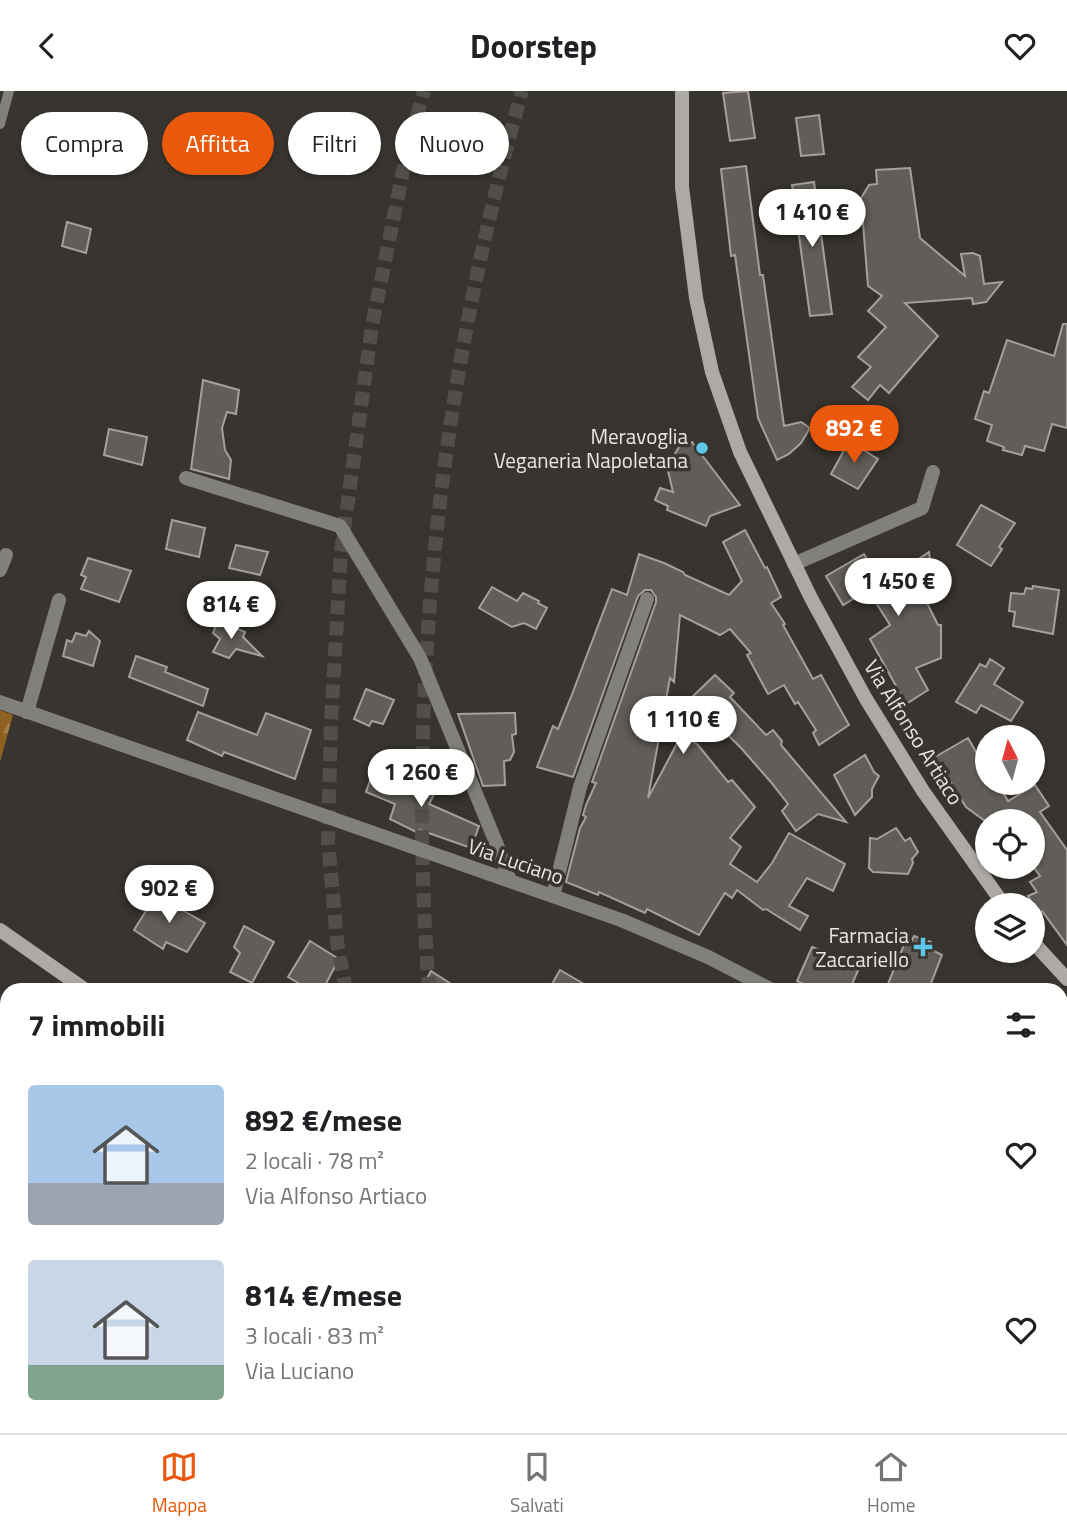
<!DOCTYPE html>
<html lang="it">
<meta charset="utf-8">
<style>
:root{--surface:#fff;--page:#f6f6f6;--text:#202124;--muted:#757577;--line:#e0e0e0;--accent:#ea580c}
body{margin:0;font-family:"Titillium Web",sans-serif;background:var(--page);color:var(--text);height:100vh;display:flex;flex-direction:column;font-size:26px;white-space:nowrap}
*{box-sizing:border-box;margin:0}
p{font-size:23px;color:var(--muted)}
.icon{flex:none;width:38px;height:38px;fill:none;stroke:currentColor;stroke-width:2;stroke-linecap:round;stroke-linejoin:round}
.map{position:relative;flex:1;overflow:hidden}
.drawer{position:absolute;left:0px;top:892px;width:1068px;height:450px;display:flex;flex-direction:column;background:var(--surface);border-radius:21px 21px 0 0;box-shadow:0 2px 5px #0004}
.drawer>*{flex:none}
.hud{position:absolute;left:21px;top:21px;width:700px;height:63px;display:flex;gap:14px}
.needle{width:46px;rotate:354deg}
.buttons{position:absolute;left:975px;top:634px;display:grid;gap:14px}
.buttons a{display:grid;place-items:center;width:70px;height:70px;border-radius:50%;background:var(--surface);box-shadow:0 2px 5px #0004;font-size:35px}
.price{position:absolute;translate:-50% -60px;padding:0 16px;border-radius:24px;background:#fff;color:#222;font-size:23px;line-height:46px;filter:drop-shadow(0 2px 4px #0008)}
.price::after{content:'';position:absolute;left:50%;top:42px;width:21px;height:16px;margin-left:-10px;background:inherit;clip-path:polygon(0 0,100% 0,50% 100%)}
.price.current{background:var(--accent);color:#fff}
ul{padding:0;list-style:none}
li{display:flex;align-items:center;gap:21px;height:175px;padding:0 28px}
li span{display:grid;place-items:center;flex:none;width:196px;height:140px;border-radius:7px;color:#555}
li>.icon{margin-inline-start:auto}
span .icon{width:84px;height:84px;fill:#fffc;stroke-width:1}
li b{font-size:30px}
h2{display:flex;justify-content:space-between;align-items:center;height:84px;padding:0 28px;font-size:30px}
.tag{padding:0 24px;border-radius:32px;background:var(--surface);box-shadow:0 2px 5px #0004;font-size:24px;line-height:63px}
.tag.current{background:var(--accent);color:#fff}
header{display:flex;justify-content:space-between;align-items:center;height:91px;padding:0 28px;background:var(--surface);font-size:32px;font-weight:700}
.dock{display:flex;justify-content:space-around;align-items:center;height:98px;border-top:2px solid var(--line);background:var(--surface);font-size:19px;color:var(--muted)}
.dock a{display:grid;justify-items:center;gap:4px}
.dock .current{color:var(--accent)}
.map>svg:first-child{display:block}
.green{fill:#775322}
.forest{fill:url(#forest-firs)}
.building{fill:#615d58;stroke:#a5a09b;stroke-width:2}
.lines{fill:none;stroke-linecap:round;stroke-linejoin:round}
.secondary-tunnel{stroke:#524f4a;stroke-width:14;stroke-dasharray:14 7;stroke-linecap:butt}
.lane{stroke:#82807d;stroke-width:10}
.street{stroke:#82807d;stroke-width:14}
.secondary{stroke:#adaaa6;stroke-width:14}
.rail-casing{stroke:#9d9996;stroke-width:8}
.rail{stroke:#38342f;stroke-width:5;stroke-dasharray:16;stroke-linecap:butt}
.poi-dot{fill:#5cc7e8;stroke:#38342f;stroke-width:2.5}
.labels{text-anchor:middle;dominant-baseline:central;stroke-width:7;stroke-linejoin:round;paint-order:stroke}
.poi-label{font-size:21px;fill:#e8e5e3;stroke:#38342f;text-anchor:end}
.street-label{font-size:21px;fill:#e8e5e3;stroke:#38342f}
</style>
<header><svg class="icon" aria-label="back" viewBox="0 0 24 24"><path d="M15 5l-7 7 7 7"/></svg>Doorstep<svg class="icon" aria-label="heart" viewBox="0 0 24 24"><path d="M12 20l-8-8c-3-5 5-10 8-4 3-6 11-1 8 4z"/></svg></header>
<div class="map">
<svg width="1067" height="1342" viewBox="0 0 1067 1342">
<defs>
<pattern id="forest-firs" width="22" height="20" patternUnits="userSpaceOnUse" patternTransform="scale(1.75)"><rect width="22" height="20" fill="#8f6121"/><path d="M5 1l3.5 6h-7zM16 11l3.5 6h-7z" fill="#a47f4c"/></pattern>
</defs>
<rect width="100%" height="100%" fill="#38342f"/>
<polygon class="green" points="761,1335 798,1335 789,1342 767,1342"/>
<polygon class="forest" points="0,619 13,624 0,671"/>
<g class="building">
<polygon points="748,0 755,47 730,50 723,2"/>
<polygon points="819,24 824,63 801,65 796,27"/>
<polygon points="746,75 760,184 763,184 784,335 801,331 810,337 801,352 789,363 777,369 758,327 735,164 731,165 721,78"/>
<polygon points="910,77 920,147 965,185 961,163 973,162 980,165 984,193 1002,191 986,211 973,213 972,207 905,212 938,245 889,302 880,294 868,309 852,296 871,276 858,266 886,236 868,220 882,205 868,195 861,107 869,94 877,93 876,79"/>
<polygon points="814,91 832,223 810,225 792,94"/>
<polygon points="67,131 91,138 86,162 62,155"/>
<polygon points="1063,233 1067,233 1067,337 1052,333 1044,360 1025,355 1022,364 1003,359 1004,356 987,350 992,334 975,328 984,300 989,302 1007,249 1054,265"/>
<polygon points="203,289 239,299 236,323 227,321 222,337 225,359 231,369 229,388 191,378"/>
<polygon points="109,338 147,346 142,374 104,364"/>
<polygon points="849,350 878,368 858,398 831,383"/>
<polygon points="692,351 740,414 710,425 706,435 667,419 668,415 655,409 660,397 673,401 668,380 674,377 671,369 679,356"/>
<polygon points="981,414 1015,432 999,456 1002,458 991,475 957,454"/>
<polygon points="172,429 205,437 199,466 166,458"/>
<polygon points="745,439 765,477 767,476 781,506 771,512 785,533 783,534 813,588 821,584 849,634 819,654 813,642 816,639 798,611 795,613 784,594 768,603 747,564 751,562 730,538 720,544 680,524 674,591 670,587 648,707 682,643 698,654 728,691 732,689 755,716 730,747 741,756 730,773 757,791 772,772 789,742 845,773 833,800 807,787 789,815 808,825 800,839 766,818 763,819 737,799 732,807 725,802 699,844 647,818 645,822 599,801 598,804 566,791 580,737 586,726 583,724 586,714 596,692 592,691 656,511 656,506 651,499 645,499 638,505 573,686 537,676 553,635 558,638 571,606 612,498 627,504 639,463 664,472 683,481 685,484 729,504 742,490 723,451"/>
<polygon points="236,454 268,461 260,484 229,477"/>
<polygon points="929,461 934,502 922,502 938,534 941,534 941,567 916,577 928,599 906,613 870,548 890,534 868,499 843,514 826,485 864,463 881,493"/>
<polygon points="88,467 131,480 119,511 81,498 86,486 81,484"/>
<polygon points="1033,495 1059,499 1053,543 1013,535 1015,521 1009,520 1011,502 1024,503 1026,497 1032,498"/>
<polygon points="492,496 517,510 523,502 539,510 538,512 547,517 536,538 524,532 512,536 479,517"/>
<polygon points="218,529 245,541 243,546 262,565 236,558 229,567 213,561 220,548 213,542"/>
<polygon points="89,540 100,550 93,575 63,565 67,549 72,551 76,542 86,545"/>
<polygon points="136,565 167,576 165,581 208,598 203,615 129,586"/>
<polygon points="990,568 1004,577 994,593 1023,611 1011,630 981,614 976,622 956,611 980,573 986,576"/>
<polygon points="715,584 734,602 730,606 766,644 773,639 782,650 781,654 846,731 818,723 796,740 782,720 788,713 770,690 741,657 691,607"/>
<polygon points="366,598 394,609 383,633 372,630 369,635 354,628"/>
<polygon points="198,621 257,644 266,622 311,639 295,688 224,661 222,665 187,649"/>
<polygon points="515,622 516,643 512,644 514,661 510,669 504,670 505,694 483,695 458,623"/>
<polygon points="968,647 987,680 987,691 997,691 1008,710 1035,694 1049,715 1040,721 1067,759 1067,854 1042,820 1039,823 1028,805 1037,801 1030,791 1040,785 1032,774 1032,730 985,730 966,716 935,666"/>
<polygon points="865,664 874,681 879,685 872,698 872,706 855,724 834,684"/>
<polygon points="396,678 437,698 429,713 479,735 471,757 420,739 418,742 390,728 395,713 366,701 373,681 391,693"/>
<polygon points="896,737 905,750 910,747 918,761 912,768 913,772 908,783 873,781 869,777 870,747 877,748"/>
<polygon points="156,804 205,832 187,861 166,851 163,858 134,839"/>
<polygon points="244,835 274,851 252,892 230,881 240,862 234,856"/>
<polygon points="914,845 931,851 928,857 942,864 928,900 885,900 906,849 911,851"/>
<polygon points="310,850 339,868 322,900 312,900 288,886"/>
<polygon points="812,856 860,875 849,900 818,900 797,890"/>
<polygon points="560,879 596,900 548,900"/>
<polygon points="431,880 462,900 420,900"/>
</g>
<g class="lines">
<g class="secondary-tunnel">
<polyline points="346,900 337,850 328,751 331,629 341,461 372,235 406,65 424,0"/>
<path d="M429 900C406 598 440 291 522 0"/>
<polyline points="558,1335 564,1342"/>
<polyline points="603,1335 608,1342"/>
</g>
<polyline class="lane" points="0,33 9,0"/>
<g class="street">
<polyline points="186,387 340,435 420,567 497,754 510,790"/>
<polyline points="794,473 922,417 933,381"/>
<polyline points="0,479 6,464"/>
<polyline points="0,611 621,829 708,866 774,900"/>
<polyline points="27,621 59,509"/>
<polyline points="553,805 580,696 647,508"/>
<polyline points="1060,1031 1067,1033"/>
</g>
<g class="secondary">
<polyline points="682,0 682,96 696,207 712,281 740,361 811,507 866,608 923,700 1004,814"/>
<polyline points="0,839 87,900"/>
<polyline points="1032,850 1067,888"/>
<polyline points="0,1133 7,1137"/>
<polyline points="323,1335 325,1342"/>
<polyline points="1050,1335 1067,1342"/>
</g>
<defs>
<g id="rail">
<polyline points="0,1089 7,1094"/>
<polyline points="594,1335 621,1342"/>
</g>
</defs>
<use href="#rail" class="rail-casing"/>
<use href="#rail" class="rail"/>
</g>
<g class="poi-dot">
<circle cx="702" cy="357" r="7"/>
<path d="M919.5 845.5h7v7h7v7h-7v7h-7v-7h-7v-7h7z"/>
</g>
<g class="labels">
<g class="poi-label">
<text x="688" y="345">Meravoglia<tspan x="688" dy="24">Veganeria Napoletana</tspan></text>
<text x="909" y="844">Farmacia<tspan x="909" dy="24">Zaccariello</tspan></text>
</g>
<g class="street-label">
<text transform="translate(914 641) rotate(58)">Via Alfonso Artiaco</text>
<text transform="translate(516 770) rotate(19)">Via Luciano</text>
</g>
</g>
</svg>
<div class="buttons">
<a><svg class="needle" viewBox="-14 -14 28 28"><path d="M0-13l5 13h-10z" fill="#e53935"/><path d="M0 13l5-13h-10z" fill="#757577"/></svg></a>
<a><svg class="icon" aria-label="locate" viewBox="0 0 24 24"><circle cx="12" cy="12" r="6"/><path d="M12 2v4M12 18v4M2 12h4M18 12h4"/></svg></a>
<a><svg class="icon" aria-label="layers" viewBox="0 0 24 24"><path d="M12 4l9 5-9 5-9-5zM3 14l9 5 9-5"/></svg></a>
</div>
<b class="price" style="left:812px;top:158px">1 410 €</b>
<b class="price current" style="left:854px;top:374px">892 €</b>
<b class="price" style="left:898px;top:527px">1 450 €</b>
<b class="price" style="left:231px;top:550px">814 €</b>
<b class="price" style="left:683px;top:665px">1 110 €</b>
<b class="price" style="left:421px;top:718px">1 260 €</b>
<b class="price" style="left:169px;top:834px">902 €</b>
<div class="hud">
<a class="tag">Compra</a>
<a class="tag current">Affitta</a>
<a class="tag">Filtri</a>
<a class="tag">Nuovo</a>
</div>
<section class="drawer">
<h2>7 immobili<svg class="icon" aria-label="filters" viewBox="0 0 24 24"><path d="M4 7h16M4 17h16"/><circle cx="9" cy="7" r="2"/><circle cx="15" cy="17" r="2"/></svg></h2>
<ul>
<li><span style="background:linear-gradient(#a9c7e8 70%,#9aa5b1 0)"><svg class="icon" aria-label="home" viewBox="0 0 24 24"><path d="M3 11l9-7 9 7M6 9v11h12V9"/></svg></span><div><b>892 €/mese</b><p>2 locali · 78 m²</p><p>Via Alfonso Artiaco</p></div><svg class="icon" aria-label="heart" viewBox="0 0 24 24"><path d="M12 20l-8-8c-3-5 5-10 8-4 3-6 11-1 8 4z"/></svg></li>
<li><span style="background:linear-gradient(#c9d6e8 75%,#7fa58c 0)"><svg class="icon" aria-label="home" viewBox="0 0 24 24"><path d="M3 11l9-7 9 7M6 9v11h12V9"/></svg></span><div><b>814 €/mese</b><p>3 locali · 83 m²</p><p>Via Luciano</p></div><svg class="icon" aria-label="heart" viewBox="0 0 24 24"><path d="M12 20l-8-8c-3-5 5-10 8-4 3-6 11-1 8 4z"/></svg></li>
</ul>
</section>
</div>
<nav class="dock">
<a class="current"><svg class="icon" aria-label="map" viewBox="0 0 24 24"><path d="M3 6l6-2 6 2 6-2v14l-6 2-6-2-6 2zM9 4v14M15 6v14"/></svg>Mappa</a>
<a><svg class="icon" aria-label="saved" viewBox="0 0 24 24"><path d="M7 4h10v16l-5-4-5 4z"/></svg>Salvati</a>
<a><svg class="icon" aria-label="home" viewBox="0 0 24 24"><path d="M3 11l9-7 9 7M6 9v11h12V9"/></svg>Home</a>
</nav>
